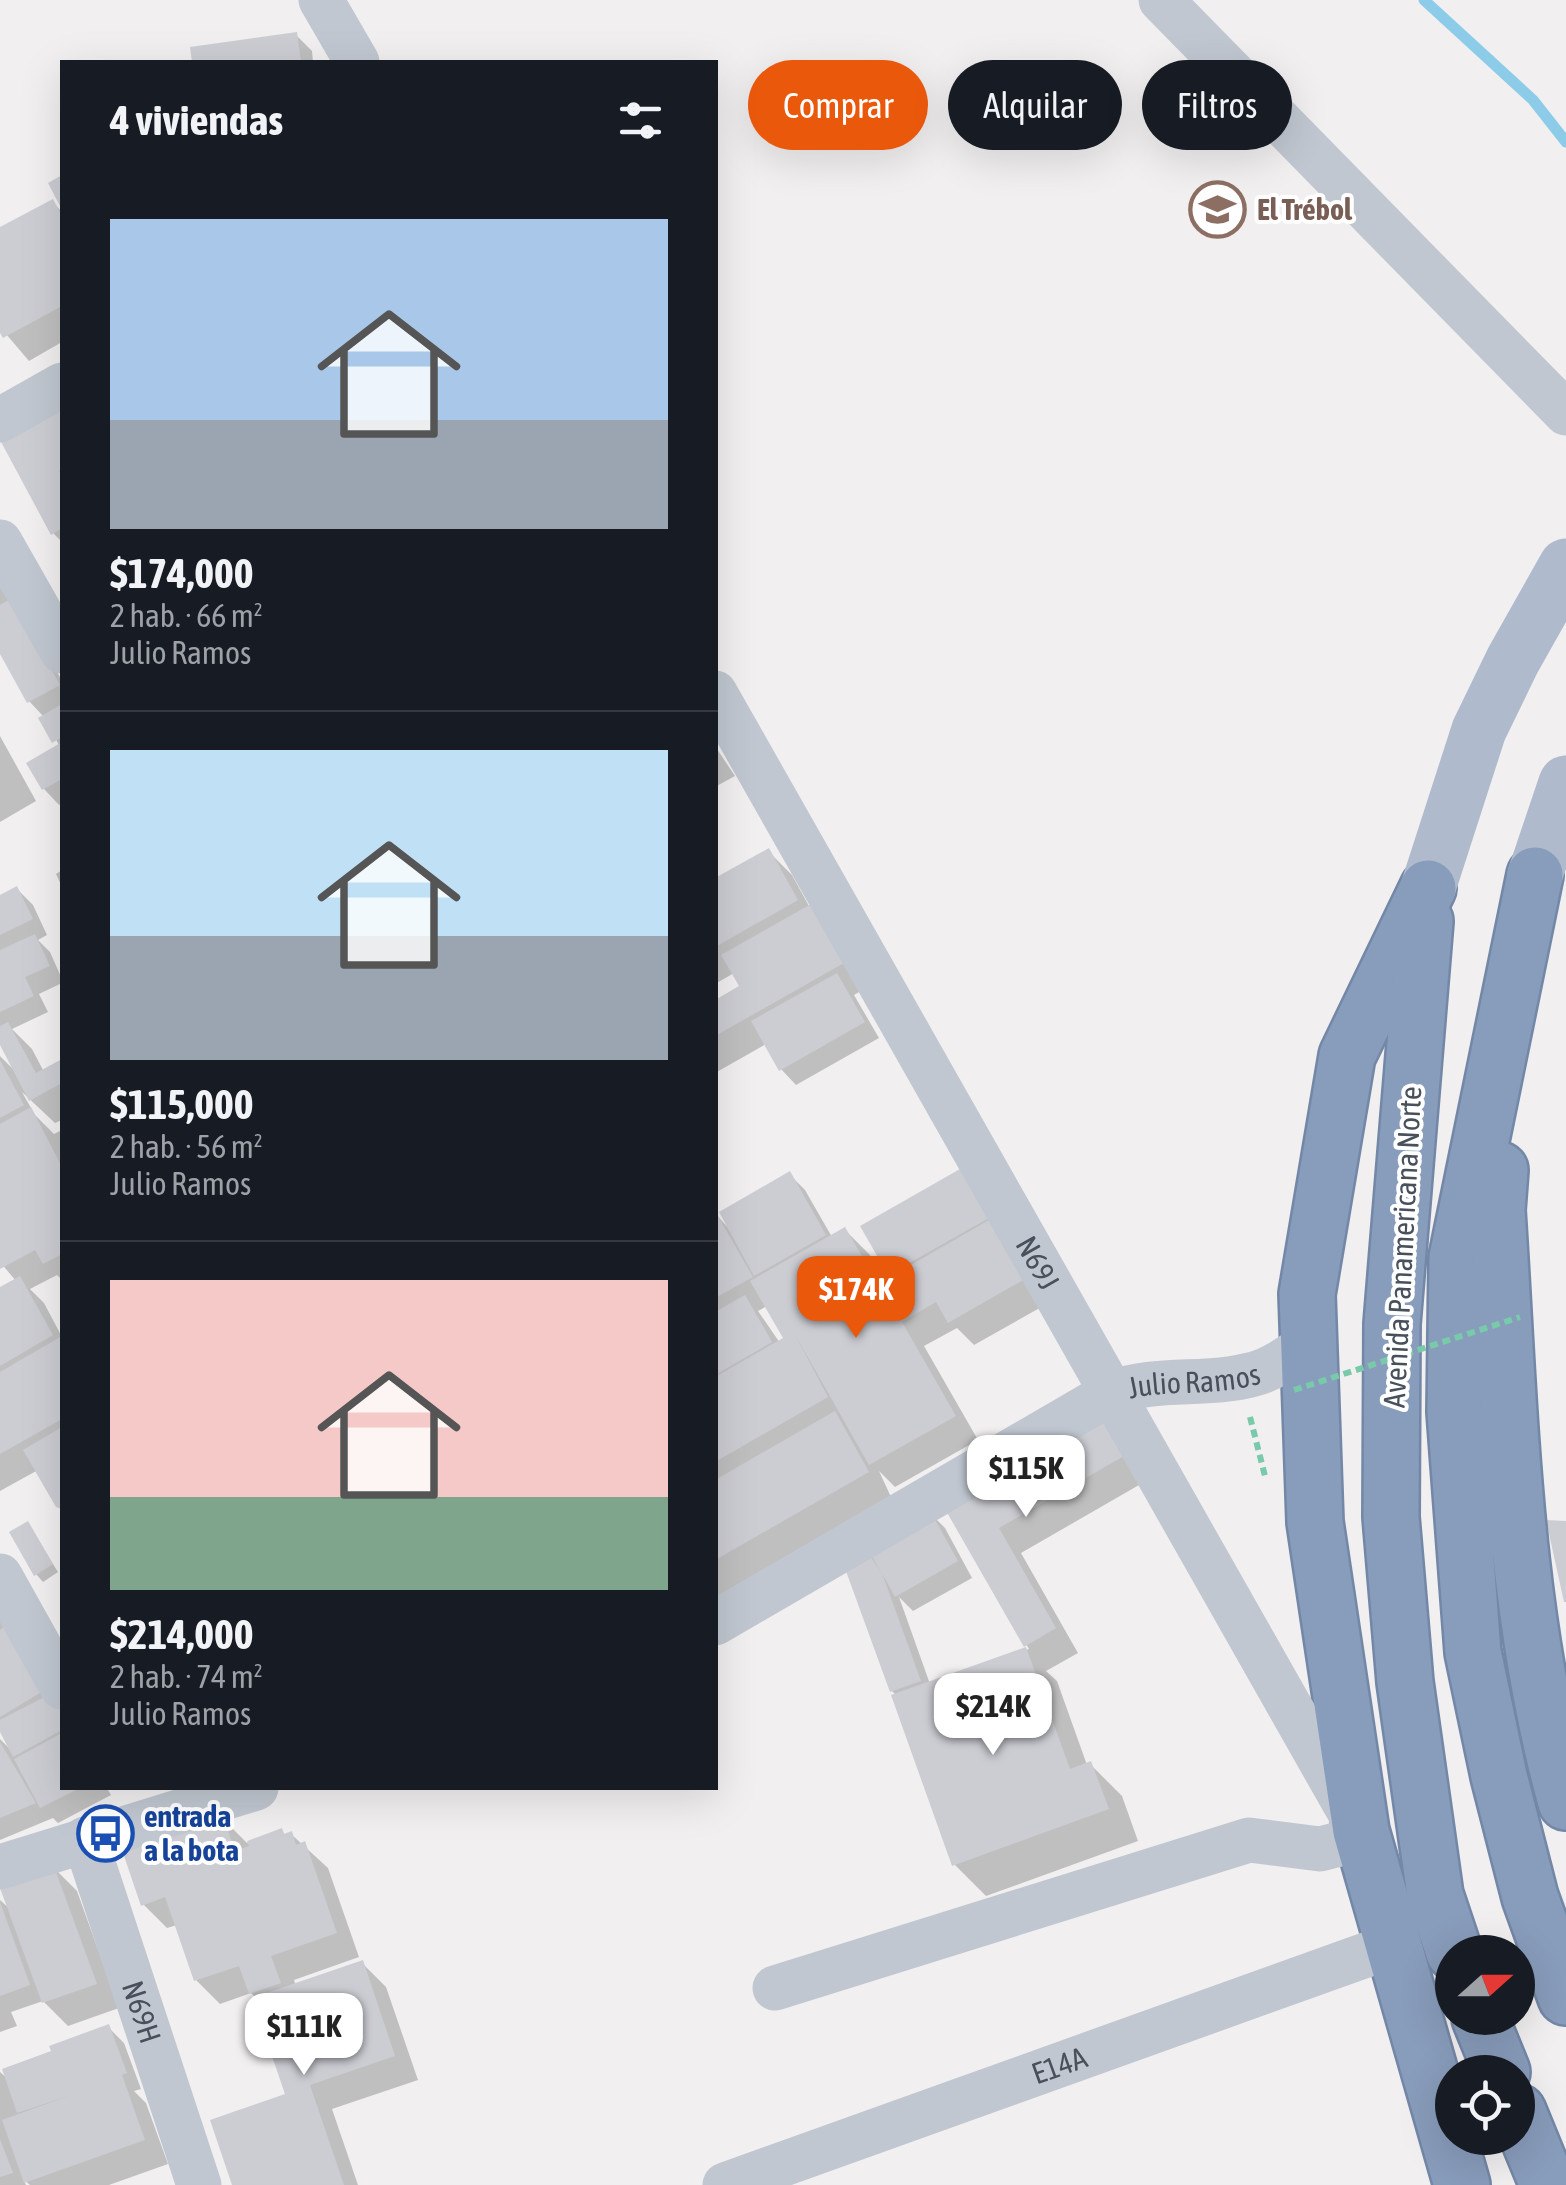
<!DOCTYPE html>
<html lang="es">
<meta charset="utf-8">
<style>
:root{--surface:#171b24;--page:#242831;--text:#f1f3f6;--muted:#9ea1a6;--line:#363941;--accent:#ea580c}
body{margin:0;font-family:"Asap Condensed",sans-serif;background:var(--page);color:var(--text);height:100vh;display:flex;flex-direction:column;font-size:38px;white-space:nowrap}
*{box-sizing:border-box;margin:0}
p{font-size:32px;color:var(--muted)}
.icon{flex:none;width:55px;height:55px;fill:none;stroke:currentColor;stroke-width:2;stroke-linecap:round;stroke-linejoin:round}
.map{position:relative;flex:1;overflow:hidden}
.details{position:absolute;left:60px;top:60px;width:658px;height:1730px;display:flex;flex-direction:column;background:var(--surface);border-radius:0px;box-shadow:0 10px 40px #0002}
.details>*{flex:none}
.hud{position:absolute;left:748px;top:60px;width:668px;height:90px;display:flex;gap:20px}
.needle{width:65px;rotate:69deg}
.buttons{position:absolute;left:1435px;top:1935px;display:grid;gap:20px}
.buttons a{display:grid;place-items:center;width:100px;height:100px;border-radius:50%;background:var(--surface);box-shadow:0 10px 40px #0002;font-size:50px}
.price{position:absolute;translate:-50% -85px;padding:0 22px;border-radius:20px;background:#fff;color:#222;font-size:32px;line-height:65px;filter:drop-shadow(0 2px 5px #0008)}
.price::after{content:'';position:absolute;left:50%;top:60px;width:30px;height:22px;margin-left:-15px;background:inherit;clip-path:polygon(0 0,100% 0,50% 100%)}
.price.current{background:var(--accent);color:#fff}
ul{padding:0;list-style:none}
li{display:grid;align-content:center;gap:20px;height:530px;padding:0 50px}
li+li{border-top:2px solid var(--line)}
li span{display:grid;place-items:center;height:310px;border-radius:0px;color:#555}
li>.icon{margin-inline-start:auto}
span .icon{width:180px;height:180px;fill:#fffc;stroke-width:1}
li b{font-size:42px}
h2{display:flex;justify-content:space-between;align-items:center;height:120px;padding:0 50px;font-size:42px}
.chip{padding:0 35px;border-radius:45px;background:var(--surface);box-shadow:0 10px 40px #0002;font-size:35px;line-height:90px}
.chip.current{background:var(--accent);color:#fff}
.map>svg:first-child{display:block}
.shadow{fill:#0003;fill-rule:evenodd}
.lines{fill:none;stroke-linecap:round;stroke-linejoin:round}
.stream{stroke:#8dcce8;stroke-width:11}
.building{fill:#cccdd3}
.highway-casing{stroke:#7387a7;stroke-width:60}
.path{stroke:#78caaa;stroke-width:6;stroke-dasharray:8 5;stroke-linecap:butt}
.minor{stroke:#c0c7d0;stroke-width:45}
.major{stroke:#afbbcc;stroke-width:55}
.highway{stroke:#889cbb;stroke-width:55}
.path-bridge{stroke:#78caaa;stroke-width:6;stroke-dasharray:8 5;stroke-linecap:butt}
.labels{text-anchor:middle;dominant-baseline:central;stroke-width:8;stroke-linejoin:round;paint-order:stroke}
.education-label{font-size:30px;font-weight:bold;fill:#785e54;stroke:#fff;text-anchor:start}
.street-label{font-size:30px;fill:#47505b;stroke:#fff}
.transit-label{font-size:30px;font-weight:bold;fill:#164399;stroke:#fff;text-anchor:start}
</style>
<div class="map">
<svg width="1566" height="2185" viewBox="0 0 1566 2185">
<rect width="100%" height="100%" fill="#f1efef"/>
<g class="shadow">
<polygon points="296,35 312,51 313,62 195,62 193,49"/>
<polygon points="53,202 62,212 62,342 29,361 0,327 0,230"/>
<polygon points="62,402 62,542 53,533"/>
<polygon points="0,565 62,681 62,803 59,805 44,789 60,747 44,717 29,701 0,649"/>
<polygon points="0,736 36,801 0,822"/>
<polygon points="715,746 735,776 715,787"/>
<polygon points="768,851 792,875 809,906 866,988 854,995 879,1038 796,1085 781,1069 766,1044 715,1073 715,1003 742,987 734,973 715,984 715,881"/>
<polygon points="62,870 62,887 56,874"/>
<polygon points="17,889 33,905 47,935 38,940 50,952 62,979 62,983 39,994 48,1012 12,1029 32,1049 44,1072 62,1062 62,1120 55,1123 22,1092 35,1115 54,1134 62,1130 62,1280 57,1275 30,1289 44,1303 62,1337 62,1510 38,1470 0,1491 0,1290 16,1281 0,1262 0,1056 15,1071 0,1040 0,898"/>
<path d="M960 1172 1045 1305 974 1345 957 1328 924 1346 978 1440 895 1487 879 1471 891 1497 715 1598V1213L730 1230 789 1174 805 1190 832 1237 845 1230 869 1254 888 1281 894 1277 890 1274ZM767 1306 787 1339 780 1343 758 1311Z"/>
<polygon points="1101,1422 1146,1481 1021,1553 1078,1653 1046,1671 1057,1681 1087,1765 1090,1764 1122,1796 1138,1841 986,1896 954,1864 897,1696 892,1691 846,1564 929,1512 945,1528 972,1578 913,1611 899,1597 930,1684 1029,1649 949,1510"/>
<polygon points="28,1524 58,1572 43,1582 36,1574"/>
<polygon points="0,1620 62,1707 62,1788 107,1788 111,1795 58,1823 53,1818 0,1840 0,1739 9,1748 0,1730"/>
<polygon points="223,1819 247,1843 282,1831 286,1836 291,1834 328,1868 359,1957 294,1980 296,1986 362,1963 386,1987 418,2080 332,2109 358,2185 235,2185 288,2096 257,1999 251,1993 220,2004 196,1980 177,1925 167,1928 143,1904"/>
<polygon points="53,1867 77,1891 119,2008 68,2026 43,2001 11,2012 17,2026 0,2032 0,1900 11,1910"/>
<polygon points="108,2027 124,2043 141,2089 134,2091 146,2103 168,2164 109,2185 30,2185 23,2179 26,2185 0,2185 0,2072 9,2080"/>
</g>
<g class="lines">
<polyline class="stream" points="1424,0 1533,100 1566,142"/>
</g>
<g class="building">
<polygon points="297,32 301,62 192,62 190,47"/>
<polygon points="62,175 62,210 48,183"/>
<polygon points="53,199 62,216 62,306 3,338 0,333 0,227"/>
<polygon points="62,399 62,469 59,471 62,477 62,528 51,535 0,440"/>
<polygon points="12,598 60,685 27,703 0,654 0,605"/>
<polygon points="62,704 62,737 52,743 38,718"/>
<polygon points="62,742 62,779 42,790 26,763"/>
<polygon points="769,848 798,900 715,947 715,878"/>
<polygon points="17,886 33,919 0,935 0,895"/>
<polygon points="811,904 844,963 715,1036 715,1000 739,986 721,955"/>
<polygon points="35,934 50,966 25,977 34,996 0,1012 0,950"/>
<polygon points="837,973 865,1022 779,1071 751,1021"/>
<polygon points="8,1022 36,1073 62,1059 62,1083 29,1101 0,1045 0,1026"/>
<polygon points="0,1060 24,1105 0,1118"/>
<polygon points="31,1107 62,1167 62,1254 43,1264 35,1250 0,1269 0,1124"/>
<polygon points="960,1169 989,1218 888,1275 860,1226"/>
<polygon points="790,1171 826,1235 754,1276 719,1212"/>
<polygon points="715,1211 753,1277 715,1298"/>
<polygon points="989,1220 1023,1280 948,1323 936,1302 902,1322 956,1416 869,1465 793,1331 828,1397 715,1462 715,1377 783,1338 750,1281 845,1227 871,1272 878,1268 885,1280"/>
<polygon points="20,1276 53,1335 0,1366 0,1287"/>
<polygon points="745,1295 772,1342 715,1375 715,1312"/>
<polygon points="62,1336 62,1419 0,1454 0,1372"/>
<polygon points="835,1411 869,1472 715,1560 715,1480"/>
<polygon points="1102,1419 1124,1456 999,1528 1056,1628 1024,1647 945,1509"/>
<polygon points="62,1427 62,1509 56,1507 23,1450"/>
<polygon points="929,1509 958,1561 895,1597 882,1573 921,1681 890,1692 843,1563 869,1554 881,1573 866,1545"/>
<polygon points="1546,1520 1566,1521 1566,1602 1564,1602"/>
<polygon points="28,1521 53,1564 34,1576 9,1532"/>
<polygon points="6,1625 45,1690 0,1717 0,1630"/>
<polygon points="1026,1647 1070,1769 1091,1761 1109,1809 952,1866 891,1695"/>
<polygon points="52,1693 62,1713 62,1730 13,1757 0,1732 0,1720"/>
<polygon points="62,1733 62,1788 80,1788 40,1808 14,1759"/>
<polygon points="0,1742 36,1803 0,1818"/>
<polygon points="223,1816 235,1851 249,1846 247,1841 282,1828 284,1834 292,1831 296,1845 305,1841 337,1933 271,1956 281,1983 249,1994 239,1966 194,1981 165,1897 141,1906 122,1850"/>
<polygon points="53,1864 97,1984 42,2003 0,1888"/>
<polygon points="0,1902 30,1985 0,1996"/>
<polygon points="363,1960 395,2056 310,2085 344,2185 232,2185 210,2120 285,2094 252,1998"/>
<polygon points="109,2024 127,2073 122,2075 145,2140 24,2183 2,2120 71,2095 17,2113 2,2069 51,2051 49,2046"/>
<polygon points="0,2139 13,2173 0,2177"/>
</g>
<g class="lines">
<defs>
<g id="highway">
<polyline points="1535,875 1457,1258 1455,1412 1473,1652 1499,1776 1530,1897 1566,1997"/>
<polyline points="1428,888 1347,1056 1307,1294 1315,1522 1361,1831 1462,2185"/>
<polyline points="1425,921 1392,1324 1391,1517 1405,1682 1435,1895 1454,1952"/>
<path d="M1500 1170 1497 1210C1510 1408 1512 1609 1566 1802"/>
<polyline points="1480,2018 1502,2072"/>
<polyline points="1518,2112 1548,2185"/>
</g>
</defs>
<use href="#highway" class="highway-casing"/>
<polyline class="path" points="1250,1417 1265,1476"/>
<g class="minor">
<polyline points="321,0 357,62"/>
<polyline points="1161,0 1566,413"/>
<polyline points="0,420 62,385"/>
<polyline points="0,542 62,651"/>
<path id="s1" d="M715 693 1353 1818"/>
<polyline points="0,1576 62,1687"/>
<path id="s2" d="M715 1623 1111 1393C1157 1376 1207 1387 1254 1374 1274 1369 1292 1355 1309 1343"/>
<path id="s3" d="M85 1839 199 2185"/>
<polyline points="0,1867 256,1788"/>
<polyline points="775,1988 1249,1840 1320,1849 1363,1838"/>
<path id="s4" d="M725 2185 1391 1946"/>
</g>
<g class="major">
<polyline points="1535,875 1566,783"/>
<polyline points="1428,888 1479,730 1513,660 1566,566"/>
</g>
<use href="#highway" class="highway"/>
<polyline class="path-bridge" points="1294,1390 1520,1317"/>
</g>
<defs>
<symbol id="school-ring" viewBox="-11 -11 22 22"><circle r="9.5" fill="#fff" stroke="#8d6e63" stroke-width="1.5"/><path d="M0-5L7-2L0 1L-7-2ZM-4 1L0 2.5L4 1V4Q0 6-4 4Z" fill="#8d6e63"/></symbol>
<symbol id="bus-ring" viewBox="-11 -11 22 22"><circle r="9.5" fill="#fff" stroke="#1a4fb4" stroke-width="1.5"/><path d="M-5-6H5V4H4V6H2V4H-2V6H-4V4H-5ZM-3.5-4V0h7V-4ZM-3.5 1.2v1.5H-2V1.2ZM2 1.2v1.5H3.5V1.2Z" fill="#1a4fb4"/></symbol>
</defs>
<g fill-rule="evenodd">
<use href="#school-ring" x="1186" y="178" width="63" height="63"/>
<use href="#bus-ring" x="74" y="1802" width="63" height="63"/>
</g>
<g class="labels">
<g class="education-label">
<text x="1257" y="209">El Trébol</text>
</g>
<g class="street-label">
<text transform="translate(1402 1247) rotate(-87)">Avenida Panamericana Norte</text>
<text stroke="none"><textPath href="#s1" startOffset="655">N69J</textPath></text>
<text stroke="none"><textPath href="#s2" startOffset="542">Julio Ramos</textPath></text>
<text stroke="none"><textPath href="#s3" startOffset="182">N69H</textPath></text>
<text stroke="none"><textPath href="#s4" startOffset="355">E14A</textPath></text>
</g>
<g class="transit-label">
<text x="144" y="1816">entrada<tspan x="144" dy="34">a la bota</tspan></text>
</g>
</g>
</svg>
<div class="buttons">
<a><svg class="needle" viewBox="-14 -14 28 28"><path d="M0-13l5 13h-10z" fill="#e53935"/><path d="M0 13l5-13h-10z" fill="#9ea1a6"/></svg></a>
<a><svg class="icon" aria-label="locate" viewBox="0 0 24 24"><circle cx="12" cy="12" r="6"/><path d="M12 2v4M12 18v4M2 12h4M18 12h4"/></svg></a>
</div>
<b class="price current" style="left:856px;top:1341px">$174K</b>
<b class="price" style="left:1026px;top:1520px">$115K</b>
<b class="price" style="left:993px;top:1758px">$214K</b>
<b class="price" style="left:304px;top:2078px">$111K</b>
<div class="hud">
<a class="chip current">Comprar</a>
<a class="chip">Alquilar</a>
<a class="chip">Filtros</a>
</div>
<section class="details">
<h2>4 viviendas<svg class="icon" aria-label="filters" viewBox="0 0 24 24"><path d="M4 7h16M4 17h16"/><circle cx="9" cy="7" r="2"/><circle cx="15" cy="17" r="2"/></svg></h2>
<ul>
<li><span style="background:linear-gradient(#a9c7e8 65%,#9aa5b1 0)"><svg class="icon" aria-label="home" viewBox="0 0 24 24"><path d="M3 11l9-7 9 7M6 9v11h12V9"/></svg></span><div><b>$174,000</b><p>2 hab. · 66 m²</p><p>Julio Ramos</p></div></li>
<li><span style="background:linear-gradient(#bfe0f5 60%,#9aa5b1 0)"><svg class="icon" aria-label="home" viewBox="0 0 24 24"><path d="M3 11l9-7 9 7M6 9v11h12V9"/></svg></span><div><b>$115,000</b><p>2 hab. · 56 m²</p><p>Julio Ramos</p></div></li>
<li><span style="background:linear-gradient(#f6c9c9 70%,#7fa58c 0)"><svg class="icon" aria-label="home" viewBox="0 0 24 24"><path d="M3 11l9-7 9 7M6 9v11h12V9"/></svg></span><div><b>$214,000</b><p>2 hab. · 74 m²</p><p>Julio Ramos</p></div></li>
</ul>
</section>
</div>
